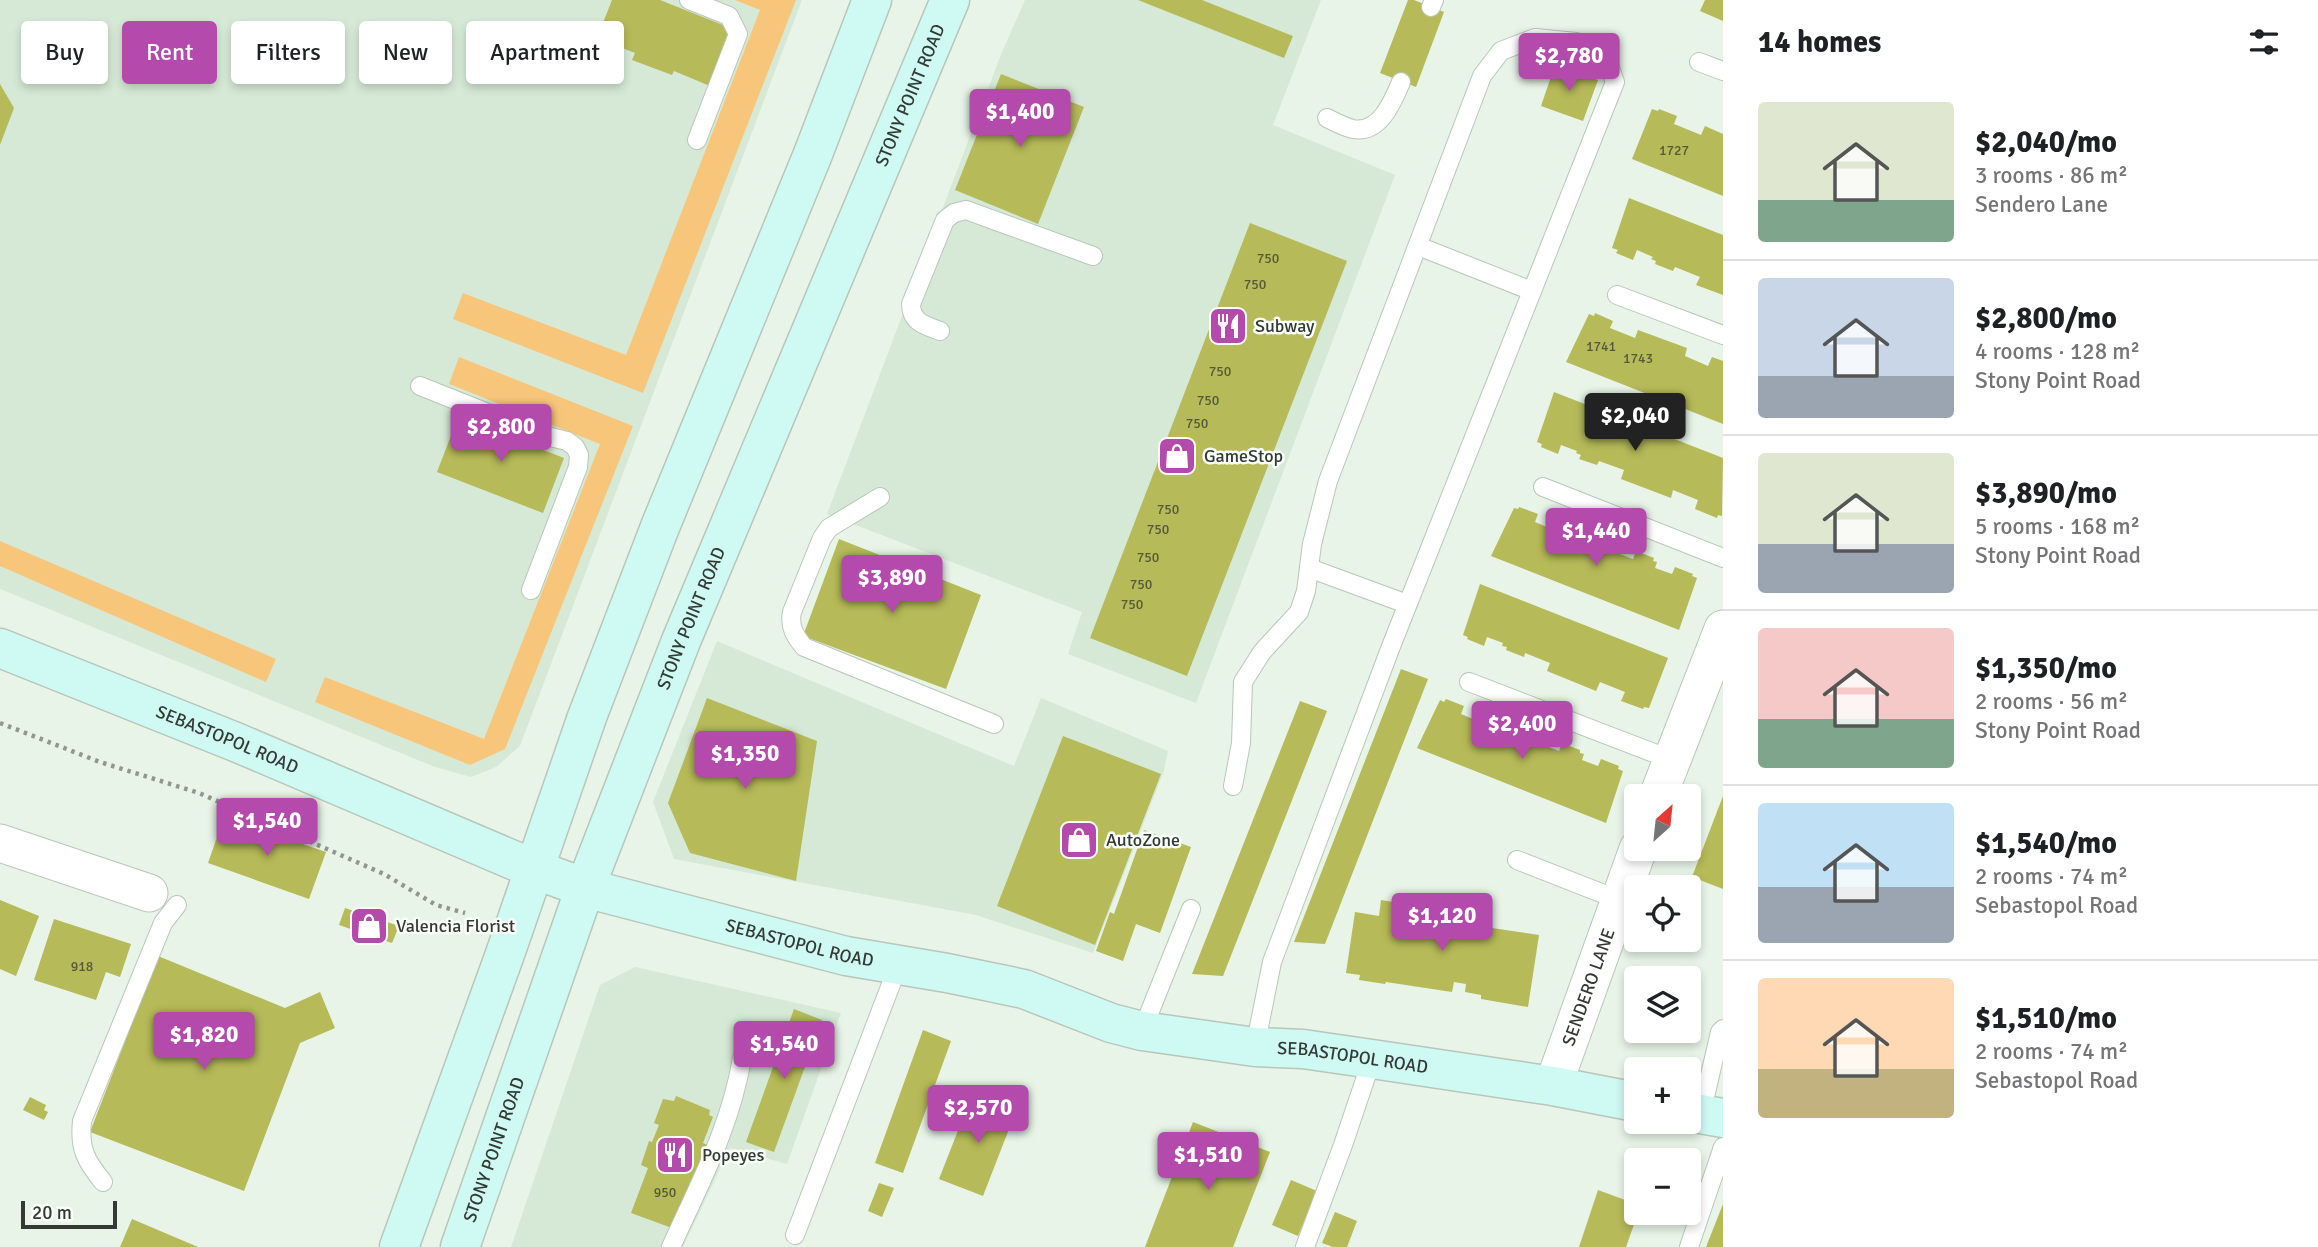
<!DOCTYPE html>
<meta charset="utf-8">
<style>
:root{--surface:#fff;--page:#f2f2f2;--text:#202124;--muted:#757577;--line:#e0e0e0;--accent:#b44aab}
body{margin:0;font-family:Signika,sans-serif;background:var(--page);color:var(--text);height:100vh;display:flex;flex-direction:column;font-size:26px;white-space:nowrap}
*{box-sizing:border-box;margin:0}
p{font-size:23px;color:var(--muted)}
.icon{flex:none;width:38px;height:38px;fill:none;stroke:currentColor;stroke-width:2;stroke-linecap:round;stroke-linejoin:round}
.map{position:relative;flex:1;overflow:hidden}
.drawer{display:flex;flex-direction:column;background:var(--surface);width:595px}
.drawer>*{flex:none}
.hud{position:absolute;left:21px;top:21px;width:665px;height:63px;display:flex;gap:14px}
.needle{width:46px;rotate:27deg}
.controls{position:absolute;left:1624px;top:784px;display:grid;gap:14px}
.controls a{display:grid;place-items:center;width:77px;height:77px;border-radius:7px;background:var(--surface);box-shadow:0 4px 10px #0003;font-size:35px}
.scale{position:absolute;left:21px;bottom:18px;width:96px;box-sizing:border-box;padding-left:7px;border:4px solid #343934;border-top:0;font-size:19px;line-height:24px;white-space:nowrap;color:#343934;-webkit-text-stroke:5px #f9fef9;paint-order:stroke}
.price{position:absolute;translate:-50% -60px;padding:0 16px;border-radius:7px;background:var(--accent);color:#fff;font-size:23px;line-height:46px;filter:drop-shadow(0 2px 4px #0008)}
.price::after{content:'';position:absolute;left:50%;top:42px;width:21px;height:16px;margin-left:-10px;background:inherit;clip-path:polygon(0 0,100% 0,50% 100%)}
.price.on{background:#222;color:#fff}
ul{padding:0;list-style:none}
li{display:flex;align-items:center;gap:21px;height:175px;padding:0 35px}
li+li{border-top:2px solid var(--line)}
li span{display:grid;place-items:center;flex:none;width:196px;height:140px;border-radius:7px;color:#555}
li>.icon{margin-inline-start:auto}
span .icon{width:84px;height:84px;fill:#fffc;stroke-width:1}
li b{font-size:30px}
h2{display:flex;justify-content:space-between;align-items:center;height:84px;padding:0 35px;font-size:30px}
.chip{padding:0 24px;border-radius:7px;background:var(--surface);box-shadow:0 4px 10px #0003;font-size:24px;line-height:63px}
.chip.on{background:var(--accent);color:#fff}
main{display:flex;flex:1;min-height:0}
.map>svg:first-child{display:block}
.built{fill:#d6e9d6}
.green{fill:#f8c67b}
.building{fill:#b6ba58}
.lines{fill:none;stroke-linecap:round;stroke-linejoin:round}
.lane-casing{stroke:#b9c6ba;stroke-width:20}
.street-casing{stroke:#b9c6ba;stroke-width:39}
.secondary-casing{stroke:#b9c6ba;stroke-width:41}
.path{stroke:#8f988f;stroke-width:4.5;stroke-dasharray:3.5 5;stroke-linecap:butt}
.lane{stroke:#fff;stroke-width:18}
.street{stroke:#fff;stroke-width:37}
.secondary{stroke:#cff9f3;stroke-width:38}
.labels{text-anchor:middle;dominant-baseline:central;stroke-width:5;stroke-linejoin:round;paint-order:stroke}
.number-label{font-size:14px;fill:#54593d}
.street-label{font-size:18px;fill:#343934;stroke:#f9fef9}
.poi-label{font-size:18px;fill:#343934;stroke:#f9fef9;text-anchor:start}
</style>
<main>
<div class="map">
<svg width="1723" height="1247" viewBox="0 0 1723 1247">
<rect width="100%" height="100%" fill="#e7f4e7"/>
<g class="built">
<polygon points="0,0 802,0 520,746 496,767 471,777 435,767 0,589"/>
<polygon points="1025,0 1321,0 1273,125 1395,175 1196,703 1068,654 1082,612 827,514 1000,57"/>
<polygon points="717,641 1014,766 1041,698 1168,751 1164,771 1093,953 976,915 674,859 653,802"/>
<polygon points="635,967 841,1013 787,1164 730,1148 683,1247 511,1247 600,985"/>
</g>
<g class="green">
<polygon points="735,0 796,0 643,393 453,319 463,293 626,355 760,10"/>
<polygon points="459,357 633,426 505,749 470,765 315,702 325,677 484,739 600,444 449,384"/>
<polygon points="0,541 276,659 266,682 0,566"/>
</g>
<g class="building">
<polygon points="612,0 660,0 733,29 710,86 674,71 672,75 632,60 635,53 597,38"/>
<polygon points="1138,0 1202,0 1293,36 1284,58"/>
<polygon points="1408,0 1414,0 1444,12 1416,87 1380,73"/>
<polygon points="1705,0 1723,0 1723,21 1700,11"/>
<polygon points="1555,65 1598,80 1583,121 1541,106"/>
<polygon points="1001,74 1084,107 1038,224 955,190"/>
<polygon points="0,84 14,108 0,145"/>
<polygon points="1652,109 1658,111 1659,109 1677,116 1674,124 1701,135 1705,126 1723,134 1723,196 1632,159"/>
<polygon points="1629,198 1723,235 1723,295 1696,285 1700,277 1675,267 1673,271 1655,264 1656,261 1651,259 1653,257 1637,250 1633,260 1616,253 1618,250 1612,248"/>
<polygon points="1250,223 1347,261 1187,676 1090,638"/>
<polygon points="1595,313 1613,321 1610,328 1635,338 1638,330 1687,348 1685,356 1708,366 1712,357 1723,361 1723,424 1566,362 1589,314 1594,316"/>
<polygon points="1554,392 1723,458 1722,516 1718,515 1717,518 1695,509 1698,500 1673,490 1671,498 1621,479 1624,470 1599,461 1597,465 1579,459 1581,455 1576,453 1577,451 1561,445 1558,454 1541,447 1542,444 1537,442"/>
<polygon points="459,415 500,431 501,428 530,439 528,444 564,458 543,513 437,472"/>
<polygon points="1519,507 1538,514 1535,522 1559,532 1562,524 1611,542 1609,550 1633,559 1636,551 1654,558 1653,561 1657,562 1655,568 1672,574 1675,567 1693,574 1692,576 1697,578 1679,630 1491,556 1514,508 1518,509"/>
<polygon points="839,539 981,595 946,689 803,636"/>
<polygon points="1480,584 1668,658 1649,708 1644,707 1643,709 1621,701 1625,692 1600,682 1596,691 1547,671 1550,663 1525,653 1524,657 1506,650 1507,647 1502,646 1503,643 1487,637 1484,646 1467,639 1468,637 1463,635"/>
<polygon points="1401,669 1428,679 1325,944 1294,942"/>
<polygon points="707,698 817,741 796,881 690,853 668,803"/>
<polygon points="1446,699 1464,706 1461,714 1485,724 1489,716 1538,734 1536,742 1559,751 1562,743 1580,750 1580,753 1584,754 1582,760 1598,766 1601,759 1619,766 1618,769 1623,771 1606,823 1417,748 1440,700 1444,702"/>
<polygon points="1300,701 1327,711 1223,976 1192,974"/>
<polygon points="1063,736 1161,774 1095,945 997,906"/>
<polygon points="1723,796 1723,889 1692,877"/>
<polygon points="224,817 326,852 309,899 208,863"/>
<polygon points="1144,830 1191,847 1160,933 1136,924 1123,961 1096,951 1110,912 1114,914"/>
<polygon points="0,900 39,916 16,976 0,969"/>
<polygon points="1381,900 1467,914 1465,924 1539,935 1528,1007 1481,999 1481,995 1465,992 1466,984 1454,982 1452,992 1386,982 1385,984 1359,980 1360,975 1346,973 1355,912 1379,916"/>
<polygon points="345,908 399,926 392,943 339,925"/>
<polygon points="54,919 131,944 120,977 106,972 96,1000 34,980"/>
<polygon points="158,956 285,1008 320,992 335,1028 300,1043 244,1191 90,1132"/>
<polygon points="794,1009 822,1020 774,1152 746,1142"/>
<polygon points="923,1030 951,1041 903,1173 875,1163"/>
<polygon points="972,1095 1016,1111 983,1196 939,1179"/>
<polygon points="676,1096 710,1110 709,1115 713,1117 703,1143 710,1146 672,1228 631,1213 648,1168 641,1165 649,1141 652,1142 659,1125 654,1123 663,1099 674,1101"/>
<polygon points="30,1097 46,1105 44,1110 48,1112 44,1120 23,1110"/>
<polygon points="1193,1122 1270,1152 1233,1247 1145,1247"/>
<polygon points="1291,1180 1317,1191 1298,1236 1272,1225"/>
<polygon points="879,1183 894,1188 882,1217 868,1211"/>
<polygon points="1598,1190 1636,1204 1638,1213 1626,1247 1579,1247"/>
<polygon points="1723,1204 1723,1247 1706,1247"/>
<polygon points="1335,1212 1357,1221 1347,1247 1333,1247 1322,1243"/>
<polygon points="132,1219 198,1247 120,1247"/>
</g>
<g class="lines">
<defs>
<g id="lane">
<polyline points="689,0 729,16 738,34 697,140"/>
<polyline points="1431,7 1434,0"/>
<polyline points="1699,62 1723,71"/>
<path d="M1327 118C1335 122 1344 127 1353 129 1380 134 1393 101 1401 82"/>
<polyline points="1418,246 1532,291"/>
<polyline points="1617,295 1723,335"/>
<path d="M940 331C924 325 911 322 911 304L945 220 954 213 966 210 1093 256"/>
<polyline points="420,386 543,435 567,441 575,447 579,455 578,467 531,590"/>
<polyline points="1543,487 1723,558"/>
<path d="M880 497 829 528 822 538 792 612C789 627 795 636 804 647L994 724"/>
<polyline points="1309,568 1407,604"/>
<polyline points="1469,682 1672,760"/>
<polyline points="1233,786 1241,743 1243,682 1262,652 1299,612 1306,591 1312,544 1328,481 1482,76 1501,51 1535,38 1576,42 1609,65 1615,82 1390,649 1272,962 1255,1047"/>
<polyline points="1517,860 1619,900"/>
<polyline points="1142,1031 1191,909"/>
<polyline points="1701,1114 1720,1032 1723,1029"/>
<path d="M103 1182C86 1161 79 1149 82 1121L163 923 177 905"/>
<polyline points="795,1235 898,966"/>
<path d="M671 1247C699 1185 731 1126 742 1058"/>
<polyline points="1305,1247 1343,1145 1372,1059"/>
<polyline points="1689,1247 1723,1147"/>
</g>
<g id="street">
<polyline points="1658,796 1723,629"/>
<polyline points="0,843 149,893"/>
<path id="s1" d="M1553 1086 1638 849"/>
</g>
<g id="secondary">
<path id="s2" d="M0 648 238 743 534 869 585 888 846 956 947 973 1024 989 1111 1023 1142 1031 1255 1047 1303 1049 1372 1059 1553 1086 1636 1102"/>
<polyline points="1689,1112 1723,1118"/>
<polyline points="399,1247 505,954 587,717 660,527 813,154 872,0"/>
<path id="s3" d="M460 1247 585 888 681 641 950 0"/>
</g>
</defs>
<use href="#lane" class="lane-casing"/>
<use href="#street" class="street-casing"/>
<use href="#secondary" class="secondary-casing"/>
<polyline class="path" points="0,723 100,762 199,793 384,874 436,905 465,913"/>
<use href="#lane" class="lane"/>
<use href="#street" class="street"/>
<use href="#secondary" class="secondary"/>
</g>
<defs>
<symbol id="restaurant-square" viewBox="-11 -11 22 22"><rect x="-9" y="-9" width="18" height="18" rx="4" fill="#b44aab" stroke="#f9fef9"/><path d="M-5-6h1v4h1v-4h1v4h1v-4h1v5L-1.5 .5V6h-2V.5L-5-1ZM5-6V6H3V1.5H1.5Q1.5-4 5-6Z" fill="#fff"/></symbol>
<symbol id="shop-square" viewBox="-11 -11 22 22"><rect x="-9" y="-9" width="18" height="18" rx="4" fill="#b44aab" stroke="#f9fef9"/><path d="M-5-2.5h2.3a2.7 3.5 0 0 1 5.4 0H5L5.5 6h-11ZM-1.5-2.5h3a1.5 2.3 0 0 0-3 0Z" fill="#fff"/></symbol>
</defs>
<g fill-rule="evenodd">
<use href="#restaurant-square" x="1206" y="304" width="44" height="44"/>
<use href="#shop-square" x="1155" y="434" width="44" height="44"/>
<use href="#shop-square" x="1057" y="818" width="44" height="44"/>
<use href="#shop-square" x="347" y="904" width="44" height="44"/>
<use href="#restaurant-square" x="653" y="1133" width="44" height="44"/>
</g>
<g class="labels">
<g class="number-label">
<text x="1674" y="150">1727</text>
<text x="1268" y="258">750</text>
<text x="1255" y="284">750</text>
<text x="1601" y="346">1741</text>
<text x="1638" y="358">1743</text>
<text x="1220" y="371">750</text>
<text x="1208" y="400">750</text>
<text x="1197" y="423">750</text>
<text x="1168" y="509">750</text>
<text x="1158" y="529">750</text>
<text x="1148" y="557">750</text>
<text x="1141" y="584">750</text>
<text x="1132" y="604">750</text>
<text x="82" y="966">918</text>
<text x="665" y="1192">950</text>
</g>
<g class="street-label">
<text stroke="none"><textPath href="#s3" startOffset="1237">STONY POINT ROAD</textPath></text>
<text stroke="none"><textPath href="#s3" startOffset="670">STONY POINT ROAD</textPath></text>
<text stroke="none"><textPath href="#s2" startOffset="245">SEBASTOPOL ROAD</textPath></text>
<text stroke="none"><textPath href="#s2" startOffset="854">SEBASTOPOL ROAD</textPath></text>
<text stroke="none"><textPath href="#s1" startOffset="105">SENDERO LANE</textPath></text>
<text stroke="none"><textPath href="#s2" startOffset="1421">SEBASTOPOL ROAD</textPath></text>
<text stroke="none"><textPath href="#s3" startOffset="103">STONY POINT ROAD</textPath></text>
</g>
<g class="poi-label">
<text x="1255" y="326">Subway</text>
<text x="1204" y="456">GameStop</text>
<text x="1106" y="840">AutoZone</text>
<text x="396" y="926">Valencia Florist</text>
<text x="702" y="1155">Popeyes</text>
</g>
</g>
</svg>
<div class="controls">
<a><svg class="needle" viewBox="-14 -14 28 28"><path d="M0-13l5 13h-10z" fill="#e53935"/><path d="M0 13l5-13h-10z" fill="#757577"/></svg></a>
<a><svg class="icon" aria-label="locate" viewBox="0 0 24 24"><circle cx="12" cy="12" r="6"/><path d="M12 2v4M12 18v4M2 12h4M18 12h4"/></svg></a>
<a><svg class="icon" aria-label="layers" viewBox="0 0 24 24"><path d="M12 4l9 5-9 5-9-5zM3 14l9 5 9-5"/></svg></a>
<a>+</a>
<a>−</a>
</div>
<div class="scale">20 m</div>
<b class="price" style="left:1569px;top:93px">$2,780</b>
<b class="price" style="left:1020px;top:149px">$1,400</b>
<b class="price on" style="left:1635px;top:453px">$2,040</b>
<b class="price" style="left:501px;top:464px">$2,800</b>
<b class="price" style="left:1596px;top:568px">$1,440</b>
<b class="price" style="left:892px;top:615px">$3,890</b>
<b class="price" style="left:1522px;top:761px">$2,400</b>
<b class="price" style="left:745px;top:791px">$1,350</b>
<b class="price" style="left:267px;top:858px">$1,540</b>
<b class="price" style="left:1442px;top:953px">$1,120</b>
<b class="price" style="left:204px;top:1072px">$1,820</b>
<b class="price" style="left:784px;top:1081px">$1,540</b>
<b class="price" style="left:978px;top:1145px">$2,570</b>
<b class="price" style="left:1208px;top:1192px">$1,510</b>
<div class="hud">
<a class="chip">Buy</a>
<a class="chip on">Rent</a>
<a class="chip">Filters</a>
<a class="chip">New</a>
<a class="chip">Apartment</a>
</div>
</div>
<section class="drawer">
<h2>14 homes<svg class="icon" aria-label="filters" viewBox="0 0 24 24"><path d="M4 7h16M4 17h16"/><circle cx="9" cy="7" r="2"/><circle cx="15" cy="17" r="2"/></svg></h2>
<ul>
<li><span style="background:linear-gradient(#dfe7d0 70%,#7fa58c 0)"><svg class="icon" aria-label="home" viewBox="0 0 24 24"><path d="M3 11l9-7 9 7M6 9v11h12V9"/></svg></span><div><b>$2,040/mo</b><p>3 rooms · 86 m²</p><p>Sendero Lane</p></div></li>
<li><span style="background:linear-gradient(#c9d6e8 70%,#9aa5b1 0)"><svg class="icon" aria-label="home" viewBox="0 0 24 24"><path d="M3 11l9-7 9 7M6 9v11h12V9"/></svg></span><div><b>$2,800/mo</b><p>4 rooms · 128 m²</p><p>Stony Point Road</p></div></li>
<li><span style="background:linear-gradient(#dfe7d0 65%,#9aa5b1 0)"><svg class="icon" aria-label="home" viewBox="0 0 24 24"><path d="M3 11l9-7 9 7M6 9v11h12V9"/></svg></span><div><b>$3,890/mo</b><p>5 rooms · 168 m²</p><p>Stony Point Road</p></div></li>
<li><span style="background:linear-gradient(#f6c9c9 65%,#7fa58c 0)"><svg class="icon" aria-label="home" viewBox="0 0 24 24"><path d="M3 11l9-7 9 7M6 9v11h12V9"/></svg></span><div><b>$1,350/mo</b><p>2 rooms · 56 m²</p><p>Stony Point Road</p></div></li>
<li><span style="background:linear-gradient(#bfe0f5 60%,#9aa5b1 0)"><svg class="icon" aria-label="home" viewBox="0 0 24 24"><path d="M3 11l9-7 9 7M6 9v11h12V9"/></svg></span><div><b>$1,540/mo</b><p>2 rooms · 74 m²</p><p>Sebastopol Road</p></div></li>
<li><span style="background:linear-gradient(#ffd9b3 65%,#c2b280 0)"><svg class="icon" aria-label="home" viewBox="0 0 24 24"><path d="M3 11l9-7 9 7M6 9v11h12V9"/></svg></span><div><b>$1,510/mo</b><p>2 rooms · 74 m²</p><p>Sebastopol Road</p></div></li>
</ul>
</section>
</main>
